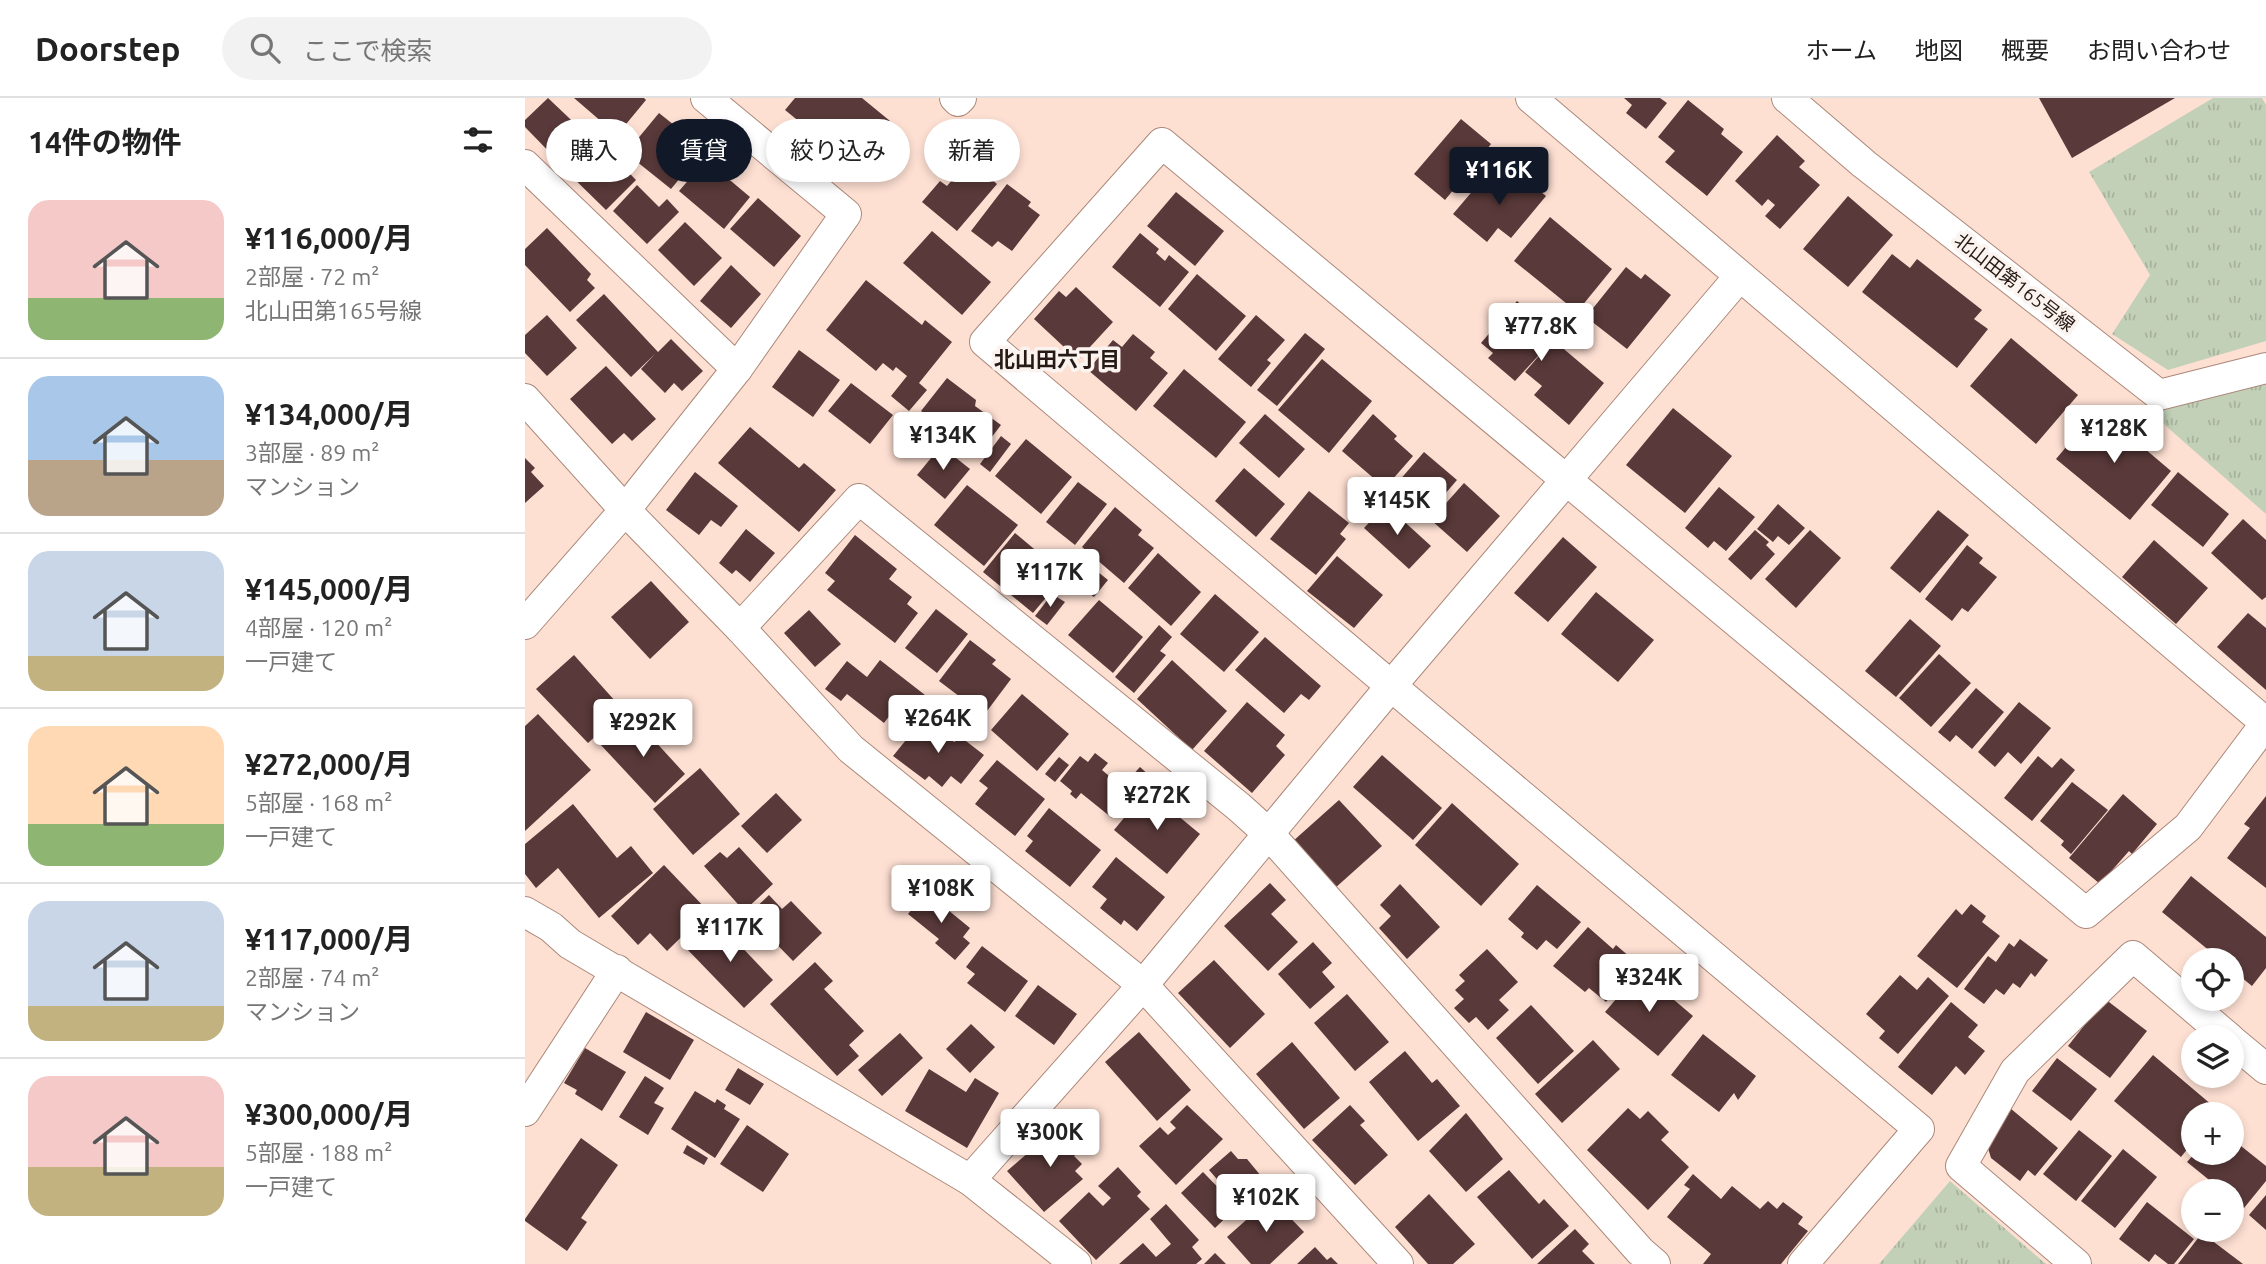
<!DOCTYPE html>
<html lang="ja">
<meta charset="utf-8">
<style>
:root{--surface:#fff;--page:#f2f2f2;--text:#222;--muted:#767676;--line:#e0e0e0;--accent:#111827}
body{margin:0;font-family:Ubuntu,"Noto Sans JP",sans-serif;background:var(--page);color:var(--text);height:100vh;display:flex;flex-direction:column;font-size:26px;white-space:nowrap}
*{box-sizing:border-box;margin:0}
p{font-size:23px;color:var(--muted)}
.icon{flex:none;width:38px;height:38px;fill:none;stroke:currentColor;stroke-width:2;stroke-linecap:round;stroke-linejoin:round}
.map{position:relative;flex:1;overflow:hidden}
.side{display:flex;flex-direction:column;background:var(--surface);width:525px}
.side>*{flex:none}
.guide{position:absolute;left:21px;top:21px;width:665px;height:63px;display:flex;gap:14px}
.fabs{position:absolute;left:1656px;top:850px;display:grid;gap:14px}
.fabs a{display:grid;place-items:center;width:63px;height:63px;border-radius:50%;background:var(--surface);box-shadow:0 4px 10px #0003;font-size:35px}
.price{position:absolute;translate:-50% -60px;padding:0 16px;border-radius:7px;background:#fff;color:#222;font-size:23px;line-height:46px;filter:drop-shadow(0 2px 4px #0008)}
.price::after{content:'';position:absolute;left:50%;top:42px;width:21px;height:16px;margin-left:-10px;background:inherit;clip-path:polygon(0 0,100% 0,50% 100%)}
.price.on{background:var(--accent);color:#fff}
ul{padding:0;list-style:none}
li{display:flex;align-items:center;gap:21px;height:175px;padding:0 28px}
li+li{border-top:2px solid var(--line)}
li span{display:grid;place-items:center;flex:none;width:196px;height:140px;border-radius:21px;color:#555}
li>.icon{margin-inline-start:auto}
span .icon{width:84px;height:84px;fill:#fffc;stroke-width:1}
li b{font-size:30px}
h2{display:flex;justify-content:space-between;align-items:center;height:84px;padding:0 28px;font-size:30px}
.chip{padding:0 24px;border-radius:32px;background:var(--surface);box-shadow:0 4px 10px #0003;font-size:24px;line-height:63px}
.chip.on{background:var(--accent);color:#fff}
header{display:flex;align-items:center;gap:42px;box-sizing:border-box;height:98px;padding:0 35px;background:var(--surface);border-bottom:2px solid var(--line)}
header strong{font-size:33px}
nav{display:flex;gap:38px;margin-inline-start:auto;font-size:24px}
.search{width:490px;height:63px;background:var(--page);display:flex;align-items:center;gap:18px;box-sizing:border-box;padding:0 24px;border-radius:38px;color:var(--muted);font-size:26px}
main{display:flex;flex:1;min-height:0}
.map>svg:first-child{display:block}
.park{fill:url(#park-tufts)}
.building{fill:#593939}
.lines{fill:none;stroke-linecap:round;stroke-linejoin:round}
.street-casing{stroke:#ab8879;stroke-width:32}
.street{stroke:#fff;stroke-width:30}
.labels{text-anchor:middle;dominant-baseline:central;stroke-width:7;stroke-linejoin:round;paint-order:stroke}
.street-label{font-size:19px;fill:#271a14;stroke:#faf3ef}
.neighbourhood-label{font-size:21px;font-weight:bold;fill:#271a14;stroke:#faf3ef}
</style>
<header>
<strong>Doorstep</strong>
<div class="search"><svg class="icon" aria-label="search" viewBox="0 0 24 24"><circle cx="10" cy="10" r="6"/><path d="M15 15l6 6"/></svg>ここで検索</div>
<nav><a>ホーム</a><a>地図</a><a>概要</a><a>お問い合わせ</a></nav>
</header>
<main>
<section class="side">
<h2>14件の物件<svg class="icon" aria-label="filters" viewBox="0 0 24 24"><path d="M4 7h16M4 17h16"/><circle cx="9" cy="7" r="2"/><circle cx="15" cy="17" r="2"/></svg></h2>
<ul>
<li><span style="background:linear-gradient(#f6c9c9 70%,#8fb573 0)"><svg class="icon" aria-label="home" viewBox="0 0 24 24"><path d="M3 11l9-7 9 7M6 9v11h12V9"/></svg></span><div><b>¥116,000/月</b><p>2部屋 · 72 m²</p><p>北山田第165号線</p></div></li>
<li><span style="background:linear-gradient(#a9c7e8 60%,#b9a48a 0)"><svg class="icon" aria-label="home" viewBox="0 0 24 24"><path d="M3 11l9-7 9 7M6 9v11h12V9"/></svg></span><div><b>¥134,000/月</b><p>3部屋 · 89 m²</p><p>マンション</p></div></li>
<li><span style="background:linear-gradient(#c9d6e8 75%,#c2b280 0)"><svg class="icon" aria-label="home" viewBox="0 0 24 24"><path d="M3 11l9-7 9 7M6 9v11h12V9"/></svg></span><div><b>¥145,000/月</b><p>4部屋 · 120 m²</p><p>一戸建て</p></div></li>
<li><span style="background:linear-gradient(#ffd9b3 70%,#8fb573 0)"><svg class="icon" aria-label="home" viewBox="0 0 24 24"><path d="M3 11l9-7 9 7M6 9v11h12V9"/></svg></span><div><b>¥272,000/月</b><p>5部屋 · 168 m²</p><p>一戸建て</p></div></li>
<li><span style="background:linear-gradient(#c9d6e8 75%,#c2b280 0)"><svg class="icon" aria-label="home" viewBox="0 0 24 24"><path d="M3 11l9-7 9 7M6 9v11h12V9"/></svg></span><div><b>¥117,000/月</b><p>2部屋 · 74 m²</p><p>マンション</p></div></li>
<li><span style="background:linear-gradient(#f6c9c9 65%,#c2b280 0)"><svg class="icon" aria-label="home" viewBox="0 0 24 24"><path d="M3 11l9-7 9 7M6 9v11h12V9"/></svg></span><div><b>¥300,000/月</b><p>5部屋 · 188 m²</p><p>一戸建て</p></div></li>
</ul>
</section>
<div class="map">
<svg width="1741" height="1166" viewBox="0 0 1741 1166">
<defs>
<pattern id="park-tufts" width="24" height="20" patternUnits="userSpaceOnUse" patternTransform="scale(1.75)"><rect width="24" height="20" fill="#c2d0b8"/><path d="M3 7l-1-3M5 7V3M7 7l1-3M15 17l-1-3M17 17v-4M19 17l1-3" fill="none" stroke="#a7b29d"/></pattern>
</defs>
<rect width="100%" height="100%" fill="#fee0d3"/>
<g class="park">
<polygon points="1688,0 1737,0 1741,7 1741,243 1643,272 1587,236 1625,177 1564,74"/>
<polygon points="1741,285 1741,416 1625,314"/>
<polygon points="1425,1083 1521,1166 1354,1166"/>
</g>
<g class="building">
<polygon points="23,0 62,37 34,64 0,29 0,22"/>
<polygon points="49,0 119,0 121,2 92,37"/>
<polygon points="270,0 337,0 365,23 328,67 260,12"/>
<polygon points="1099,0 1135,0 1142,5 1121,31 1101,15 1107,7"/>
<polygon points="1514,0 1650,0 1547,60"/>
<polygon points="1163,2 1199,31 1196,36 1218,54 1182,98 1140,64 1150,53 1133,39"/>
<polygon points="134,15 179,51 146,91 101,55"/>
<polygon points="936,21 966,46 920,102 889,76"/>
<polygon points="1252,37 1280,63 1274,69 1295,87 1255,131 1240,118 1250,107 1243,101 1237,108 1210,83"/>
<polygon points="57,48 70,61 80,50 111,82 81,112 37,69"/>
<polygon points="181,62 225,99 199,131 154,93"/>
<polygon points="444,62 472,86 432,133 397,104 415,83 422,88"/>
<polygon points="962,76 981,92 994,76 1021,98 986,140 973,130 962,144 928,116"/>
<polygon points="482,86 506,104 503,108 515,117 487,153 473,143 467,149 446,133"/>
<polygon points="112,87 134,109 142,101 154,114 122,146 88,113"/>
<polygon points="651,94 699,133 670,168 622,128"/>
<polygon points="1323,98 1368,137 1323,189 1278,151"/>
<polygon points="233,100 276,138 249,169 205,131"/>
<polygon points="1025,119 1087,171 1052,214 989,163"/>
<polygon points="160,124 197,160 169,188 133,152"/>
<polygon points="22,130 66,176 62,182 70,190 45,214 0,167 0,151"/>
<polygon points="407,133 466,184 437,217 378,165"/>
<polygon points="615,135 634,151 631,155 640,163 644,157 664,174 635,209 587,169"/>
<polygon points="1367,156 1385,170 1392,161 1457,212 1449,221 1463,231 1432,270 1337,194"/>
<polygon points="206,167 236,196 206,230 175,203"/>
<polygon points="1101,169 1116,181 1120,176 1146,197 1102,251 1061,219"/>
<polygon points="672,176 721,218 691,253 643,211"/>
<polygon points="341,182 397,227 400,222 427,244 394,285 402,292 384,313 366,298 382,278 371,269 368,273 358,265 351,273 301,232"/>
<polygon points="551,189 588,224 553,262 509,221 534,193 541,199"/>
<polygon points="79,196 133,254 146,241 178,273 157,293 149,285 140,295 116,271 130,256 106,279 51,222"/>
<polygon points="992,203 1031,237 1027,241 1079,285 1044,327 1009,297 1017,288 1000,274 1025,245 990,283 963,260 968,255 956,245"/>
<polygon points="22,217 52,250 22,278 0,255 0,237"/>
<polygon points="731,217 760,242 742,262 746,265 726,289 693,261"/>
<polygon points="780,235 800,251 752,308 732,292"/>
<polygon points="608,236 630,254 625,260 643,275 611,313 563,272 588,242 597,249"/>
<polygon points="1486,240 1553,297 1511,346 1445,288"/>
<polygon points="274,252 315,282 288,319 247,289"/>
<polygon points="797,261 847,303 804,355 753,312"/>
<polygon points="81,268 131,321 107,343 99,335 87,346 45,301"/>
<polygon points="659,271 721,324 691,360 628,308"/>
<polygon points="422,280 451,302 450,308 476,327 453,357 396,313"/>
<polygon points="326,285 368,317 345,346 303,313"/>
<polygon points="1148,310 1207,358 1160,415 1101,367"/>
<polygon points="1573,311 1646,373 1605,422 1531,361"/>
<polygon points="740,316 780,351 754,380 714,345"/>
<polygon points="848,316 872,338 869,341 888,358 860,390 817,353"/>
<polygon points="225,329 274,370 279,365 311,392 274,434 193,365"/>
<polygon points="476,338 486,346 465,374 455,366"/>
<polygon points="501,341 547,379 516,416 470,378"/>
<polygon points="416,348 445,371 420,401 392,377"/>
<polygon points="899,354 932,382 900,419 867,391"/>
<polygon points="0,360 10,370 6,374 19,388 0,405"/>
<polygon points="719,370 760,406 731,439 690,403"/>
<polygon points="170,374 213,408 196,429 186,422 174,437 141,412"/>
<polygon points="1653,374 1704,416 1678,449 1626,407"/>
<polygon points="553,384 582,406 550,447 521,424"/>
<polygon points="939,385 975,418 942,454 906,422"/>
<polygon points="442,387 493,427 459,468 409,427"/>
<polygon points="1194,389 1230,419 1201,453 1189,443 1183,450 1160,430"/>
<polygon points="784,393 824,425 815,436 821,441 791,477 745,441"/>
<polygon points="1253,406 1280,430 1264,447 1253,438 1248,444 1232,431"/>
<polygon points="861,407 906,448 884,471 839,430"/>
<polygon points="590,409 617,432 613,437 629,450 599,485 557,449"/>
<polygon points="1413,412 1444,437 1395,495 1365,470"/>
<polygon points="1718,421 1741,442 1741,499 1737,502 1686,455"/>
<polygon points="221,431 250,455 225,484 211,472 207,476 194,465"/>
<polygon points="1230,432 1244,444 1241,447 1250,456 1226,482 1203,461"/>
<polygon points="1285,432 1316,460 1271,510 1240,481"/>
<polygon points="490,435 540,477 508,515 458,474"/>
<polygon points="330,437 372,471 364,481 387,499 382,506 393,515 370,545 302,492 310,483 300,475"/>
<polygon points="1038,439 1072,469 1023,524 989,495"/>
<polygon points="1629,442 1683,490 1651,526 1597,479"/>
<polygon points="1442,447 1458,460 1454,465 1472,479 1443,514 1437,510 1427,523 1400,501"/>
<polygon points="633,455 676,494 646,528 603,490"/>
<polygon points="812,458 858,497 829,530 782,493"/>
<polygon points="568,470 583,482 569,499 554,488"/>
<polygon points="126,483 164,524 125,561 86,519"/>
<polygon points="1071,494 1129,542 1093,584 1036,536"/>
<polygon points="527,496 540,504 522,527 510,518"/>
<polygon points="690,496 734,534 699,574 655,536"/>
<polygon points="574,502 618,539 588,575 543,537"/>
<polygon points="411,511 443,536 412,575 380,550"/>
<polygon points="284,512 316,546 290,569 259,535"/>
<polygon points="1723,515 1741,530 1741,592 1692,549"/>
<polygon points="1385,521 1416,548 1371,599 1340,573"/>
<polygon points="634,527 647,539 635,553 641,557 609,595 590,579"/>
<polygon points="740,539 796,588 784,602 776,596 759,615 710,572"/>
<polygon points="445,542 471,562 467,566 486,581 459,617 414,583"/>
<polygon points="1414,556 1446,585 1406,629 1374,600"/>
<polygon points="49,557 99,613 63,645 11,591"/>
<polygon points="355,562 400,597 380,622 368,613 359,625 322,596 316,603 300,591 322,563 342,579"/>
<polygon points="647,562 702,613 667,652 612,601"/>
<polygon points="1451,590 1479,614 1447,651 1431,637 1425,644 1413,634"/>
<polygon points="497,596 544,636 512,673 466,632"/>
<polygon points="722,604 760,637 751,648 760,657 727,695 679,653"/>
<polygon points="1494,604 1526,630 1496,666 1483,654 1470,669 1453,654"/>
<polygon points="13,616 66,672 0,733 0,628"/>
<polygon points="106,617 160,676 130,705 75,646"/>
<polygon points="399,620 429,644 437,640 459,657 436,686 426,678 417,689 404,678 400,682 368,658"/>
<polygon points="570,655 583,665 577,672 596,688 593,692 603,700 587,720 556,695 551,701 545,696 547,693 535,683 555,658 563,664"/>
<polygon points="857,657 917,710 888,742 828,689"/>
<polygon points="1513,658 1527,670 1536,660 1550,672 1507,723 1479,700"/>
<polygon points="534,659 544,667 530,684 520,676"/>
<polygon points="472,662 520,701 490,738 450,706 463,690 454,683"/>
<polygon points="615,669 626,679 614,692 603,682"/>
<polygon points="175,670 215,716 168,757 128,711"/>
<polygon points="1547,684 1583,712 1546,756 1536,747 1539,743 1515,723"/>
<polygon points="622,692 675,736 642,776 589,732"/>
<polygon points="251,695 277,722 242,755 216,728"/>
<polygon points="1598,696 1632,726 1607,756 1604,753 1575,786 1544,760"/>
<polygon points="1741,698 1741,790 1702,760 1725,730 1719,726"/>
<polygon points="814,702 857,748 809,791 767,744"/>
<polygon points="927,705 994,766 956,808 890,747"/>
<polygon points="48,706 92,760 106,748 128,775 74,820 33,770 11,790 0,776 0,746"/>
<polygon points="524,710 576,752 545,789 500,753 508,743 502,738"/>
<polygon points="214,749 248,786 219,813 179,768 195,754 202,760"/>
<polygon points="591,759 640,799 612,833 599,822 596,827 575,810 582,801 567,789"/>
<polygon points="139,767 183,813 142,853 125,835 113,847 86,818"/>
<polygon points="1666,778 1741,839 1741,870 1727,888 1706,871 1706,863 1697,863 1637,814"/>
<polygon points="745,785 761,802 746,816 773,844 743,873 699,828"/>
<polygon points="875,786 915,829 882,861 854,830 866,818 855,807"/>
<polygon points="1012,787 1056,824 1032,851 1021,842 1012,852 996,839 999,835 983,821"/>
<polygon points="401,794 445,830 438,839 445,845 430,862 410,845 414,841 383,816"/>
<polygon points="244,797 257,811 266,803 297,835 268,863 223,817"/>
<polygon points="1446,806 1461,818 1457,824 1475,838 1432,890 1392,858 1431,811 1437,817"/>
<polygon points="191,822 248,882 219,910 161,850"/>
<polygon points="1063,829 1088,851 1091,847 1113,866 1081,904 1064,890 1060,894 1028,868"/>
<polygon points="1495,841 1523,862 1510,879 1506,875 1495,890 1488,885 1479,897 1471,891 1459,906 1439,891 1463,858 1471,864 1484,845 1489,849"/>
<polygon points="788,844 807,865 797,874 810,889 785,911 753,876"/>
<polygon points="457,848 503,883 480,914 442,885 450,876 441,869"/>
<polygon points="962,851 993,884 974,902 984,912 963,932 951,919 944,925 929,910 939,901 930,892 940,883 934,877"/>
<polygon points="689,862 740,916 705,950 653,895"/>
<polygon points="290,864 308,883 299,891 339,933 324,947 334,958 312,978 245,906"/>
<polygon points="1115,873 1168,918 1133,958 1080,914"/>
<polygon points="1375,877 1392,892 1403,879 1424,898 1373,956 1354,940 1360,933 1341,916"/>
<polygon points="513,887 552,916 529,947 490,918"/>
<polygon points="822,896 864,944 830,973 789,925"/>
<polygon points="1580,901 1622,933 1585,980 1543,948"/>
<polygon points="1426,904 1453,927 1443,939 1460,953 1440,977 1431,968 1407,997 1373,969"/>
<polygon points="1006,907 1049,953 1013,986 971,940"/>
<polygon points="121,914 169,942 145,982 98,954"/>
<polygon points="446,926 470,949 445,975 421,951"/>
<polygon points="614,934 666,992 632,1023 580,964"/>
<polygon points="375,935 398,960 357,998 333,972"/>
<polygon points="1178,936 1231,978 1213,1002 1209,995 1194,1014 1146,977"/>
<polygon points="1068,942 1095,971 1037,1025 1010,996"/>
<polygon points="767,944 815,1000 779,1031 731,976"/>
<polygon points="60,950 101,974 77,1013 50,996 52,992 39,985"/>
<polygon points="880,953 907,985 912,981 935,1008 893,1043 844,984"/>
<polygon points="1628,957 1694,1013 1691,1017 1668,1017 1668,1044 1656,1059 1589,1003"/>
<polygon points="1532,960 1572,991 1546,1023 1507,993"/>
<polygon points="213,970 239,986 225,1007 200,992"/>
<polygon points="404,971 441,994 450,980 474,995 442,1050 380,1013"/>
<polygon points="120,978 139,990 129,1005 139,1010 123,1037 94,1019"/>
<polygon points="170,993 190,1005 192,1001 201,1007 199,1011 215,1021 190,1060 146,1031"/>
<polygon points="662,1007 698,1041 651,1087 614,1048 635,1029 643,1037 651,1030 645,1024"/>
<polygon points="825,1007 840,1023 835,1027 863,1057 830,1087 787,1042"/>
<polygon points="1103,1010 1115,1021 1123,1013 1144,1034 1136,1042 1164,1069 1123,1112 1062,1052"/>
<polygon points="1485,1010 1533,1050 1510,1078 1503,1072 1495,1083 1466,1060 1460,1040"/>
<polygon points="941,1015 978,1061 941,1094 904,1053"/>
<polygon points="222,1027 264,1056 238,1094 195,1066"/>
<polygon points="545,1030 561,1048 549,1058 557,1066 550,1073 558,1081 519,1114 482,1073 526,1035 532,1042"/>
<polygon points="1554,1032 1587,1058 1551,1103 1518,1076"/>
<polygon points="56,1040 93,1067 56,1120 62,1124 42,1153 0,1123 0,1121"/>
<polygon points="1706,1040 1741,1068 1741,1083 1719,1110 1706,1100 1706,1094 1699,1094 1662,1064 1670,1055 1706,1055"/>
<polygon points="162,1047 183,1060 179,1067 158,1055"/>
<polygon points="1598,1051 1632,1079 1590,1130 1556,1103"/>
<polygon points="706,1053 713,1061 722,1061 736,1078 731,1082 739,1092 718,1111 684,1072"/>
<polygon points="593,1069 616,1094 612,1098 625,1111 571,1162 534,1123 564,1094 578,1108 586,1100 573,1088"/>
<polygon points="984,1072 1014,1106 1019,1101 1044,1128 1007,1161 952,1099"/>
<polygon points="678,1074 712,1109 690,1130 656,1095"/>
<polygon points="1168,1076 1196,1101 1207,1088 1235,1111 1243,1103 1252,1111 1258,1104 1278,1119 1273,1126 1283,1133 1256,1166 1178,1166 1186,1156 1142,1119 1165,1091 1159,1087"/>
<polygon points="904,1096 950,1146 928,1166 903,1166 870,1129"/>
<polygon points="1741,1097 1741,1132 1724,1117"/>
<polygon points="746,1100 779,1134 745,1166 726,1166 702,1139"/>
<polygon points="1622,1104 1669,1141 1649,1166 1643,1166 1630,1156 1624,1164 1594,1141"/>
<polygon points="641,1106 674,1142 667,1149 677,1161 671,1166 594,1166 618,1145 631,1159 646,1146 625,1121"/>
<polygon points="1050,1131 1064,1146 1057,1153 1070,1166 1012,1166"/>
<polygon points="1677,1135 1718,1166 1653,1166"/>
<polygon points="790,1149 802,1162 806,1159 813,1166 772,1166"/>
<polygon points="690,1155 701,1166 679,1166"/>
</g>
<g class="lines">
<defs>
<g id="street">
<polyline points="430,0 433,3 436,0"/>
<polyline points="1006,0 1741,625 1663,729 1561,815 637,45 460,244 897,614 1394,1031 1278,1166"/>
<polyline points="1262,0 1339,66 1634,297 1741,270"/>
<polyline points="0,67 212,271"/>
<polyline points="0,301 100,412 215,530 326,651 618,887 866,588 1214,179"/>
<polyline points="0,526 100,412 212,271 321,116 181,0"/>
<polyline points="215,530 334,401 714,709 743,735 1115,1153 1130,1166"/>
<polyline points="0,814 26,829 45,846 445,1082 551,1166"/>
<polyline points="1706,942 1741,971"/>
<polyline points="0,1013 92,872"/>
<polyline points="445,1082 618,887 873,1166"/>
<polyline points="1551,1166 1436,1068 1490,973 1608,858 1704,940"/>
</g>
</defs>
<use href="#street" class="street-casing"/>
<use href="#street" class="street"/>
</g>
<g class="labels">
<g class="street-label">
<text transform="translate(1490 184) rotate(38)">北山田第165号線</text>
</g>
<g class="neighbourhood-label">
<text x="532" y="261">北山田六丁目</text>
</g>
</g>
</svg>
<div class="fabs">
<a><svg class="icon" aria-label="locate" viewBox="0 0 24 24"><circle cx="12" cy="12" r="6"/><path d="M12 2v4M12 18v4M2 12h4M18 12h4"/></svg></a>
<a><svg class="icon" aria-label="layers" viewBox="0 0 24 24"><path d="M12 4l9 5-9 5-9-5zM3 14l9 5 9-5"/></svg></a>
<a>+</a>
<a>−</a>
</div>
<b class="price on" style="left:974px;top:109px">¥116K</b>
<b class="price" style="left:1016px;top:265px">¥77.8K</b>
<b class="price" style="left:1589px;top:367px">¥128K</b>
<b class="price" style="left:418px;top:374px">¥134K</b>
<b class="price" style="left:872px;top:439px">¥145K</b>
<b class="price" style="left:525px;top:511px">¥117K</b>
<b class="price" style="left:413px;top:657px">¥264K</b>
<b class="price" style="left:118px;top:661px">¥292K</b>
<b class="price" style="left:632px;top:734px">¥272K</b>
<b class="price" style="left:416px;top:827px">¥108K</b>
<b class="price" style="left:205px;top:866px">¥117K</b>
<b class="price" style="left:1124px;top:916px">¥324K</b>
<b class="price" style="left:525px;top:1071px">¥300K</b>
<b class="price" style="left:741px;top:1136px">¥102K</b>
<div class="guide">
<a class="chip">購入</a>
<a class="chip on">賃貸</a>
<a class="chip">絞り込み</a>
<a class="chip">新着</a>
</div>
</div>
</main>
